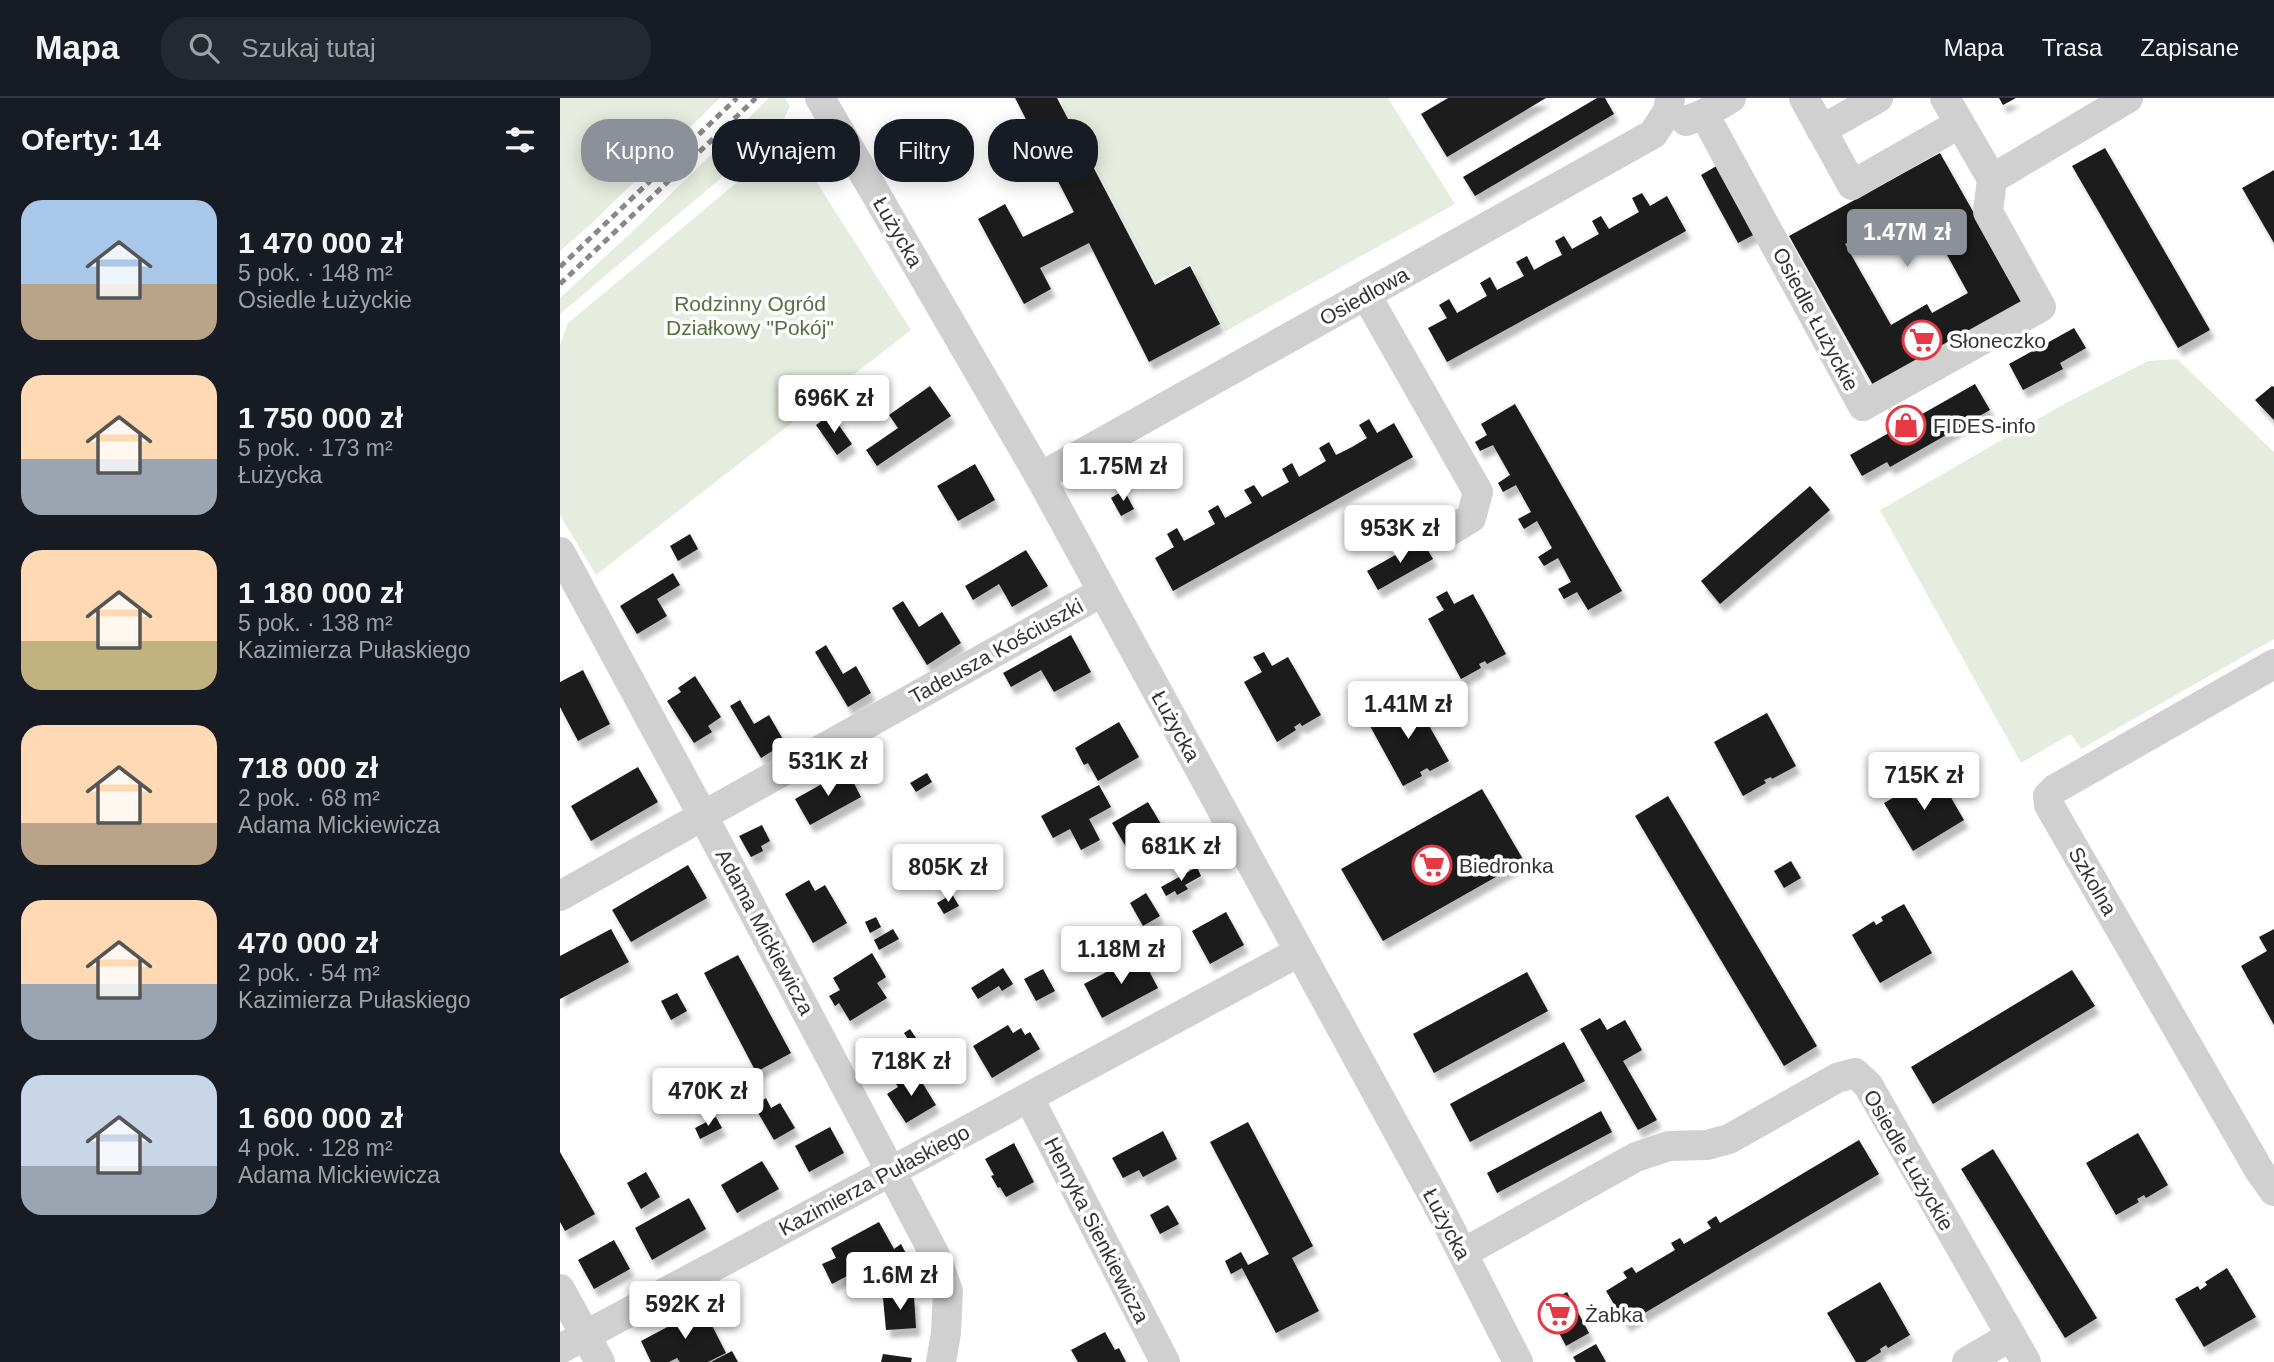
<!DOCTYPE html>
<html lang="pl">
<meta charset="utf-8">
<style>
:root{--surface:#171b24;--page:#242831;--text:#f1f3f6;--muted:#9ea1a6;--line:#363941;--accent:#8c9099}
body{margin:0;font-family:Helvetica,sans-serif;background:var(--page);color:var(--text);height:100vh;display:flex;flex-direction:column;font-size:26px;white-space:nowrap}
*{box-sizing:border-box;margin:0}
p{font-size:23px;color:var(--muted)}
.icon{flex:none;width:38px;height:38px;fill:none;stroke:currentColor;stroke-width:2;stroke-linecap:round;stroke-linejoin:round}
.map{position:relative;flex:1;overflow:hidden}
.side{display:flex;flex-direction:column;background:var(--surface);width:560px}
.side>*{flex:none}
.top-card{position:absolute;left:21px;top:21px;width:665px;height:63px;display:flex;gap:14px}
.price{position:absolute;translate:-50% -60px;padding:0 16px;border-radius:7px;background:#fff;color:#222;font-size:23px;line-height:46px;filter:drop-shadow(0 2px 4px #0008)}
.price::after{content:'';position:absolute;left:50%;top:42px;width:21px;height:16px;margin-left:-10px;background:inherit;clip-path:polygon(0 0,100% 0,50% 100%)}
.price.active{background:var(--accent);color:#fff}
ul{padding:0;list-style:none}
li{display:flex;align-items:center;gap:21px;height:175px;padding:0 21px}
li span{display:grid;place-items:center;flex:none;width:196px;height:140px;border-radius:21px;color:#555}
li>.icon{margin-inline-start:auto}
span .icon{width:84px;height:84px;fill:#fffc;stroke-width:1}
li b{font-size:30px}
h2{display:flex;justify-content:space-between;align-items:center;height:84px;padding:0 21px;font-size:30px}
.tag{padding:0 24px;border-radius:28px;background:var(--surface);box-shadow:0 4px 18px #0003;font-size:24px;line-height:63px}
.tag.active{background:var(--accent);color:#fff}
header{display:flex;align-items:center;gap:42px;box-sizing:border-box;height:98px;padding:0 35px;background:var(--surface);border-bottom:2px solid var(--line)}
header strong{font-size:33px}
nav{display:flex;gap:38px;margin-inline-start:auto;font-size:24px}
.search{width:490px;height:63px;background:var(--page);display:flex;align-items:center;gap:18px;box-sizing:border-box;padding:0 24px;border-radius:28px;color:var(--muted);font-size:26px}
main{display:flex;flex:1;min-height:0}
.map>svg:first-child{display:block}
.green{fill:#e6ecdf}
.building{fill:#1a1a1a;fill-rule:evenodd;filter:url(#shadow)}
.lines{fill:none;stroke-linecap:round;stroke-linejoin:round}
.minor{stroke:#d0d0d0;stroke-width:30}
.rail{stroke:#888;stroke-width:5;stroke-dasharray:7 5;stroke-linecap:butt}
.labels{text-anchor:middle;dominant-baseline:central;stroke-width:7;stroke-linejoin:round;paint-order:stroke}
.street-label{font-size:21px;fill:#333;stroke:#fff}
.park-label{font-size:21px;fill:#56703f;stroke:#fff}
.poi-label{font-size:21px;fill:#333;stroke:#fff;text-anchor:start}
</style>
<header>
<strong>Mapa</strong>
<div class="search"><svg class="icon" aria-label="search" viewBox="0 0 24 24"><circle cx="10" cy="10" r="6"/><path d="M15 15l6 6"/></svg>Szukaj tutaj</div>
<nav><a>Mapa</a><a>Trasa</a><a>Zapisane</a></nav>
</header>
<main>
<section class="side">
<h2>Oferty: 14<svg class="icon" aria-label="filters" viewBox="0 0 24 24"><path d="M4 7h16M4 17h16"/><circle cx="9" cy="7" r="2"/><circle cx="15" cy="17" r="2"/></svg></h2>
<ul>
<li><span style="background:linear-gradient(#a9c7e8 60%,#b9a48a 0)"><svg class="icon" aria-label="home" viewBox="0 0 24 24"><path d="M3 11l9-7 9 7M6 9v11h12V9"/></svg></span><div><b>1 470 000 zł</b><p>5 pok. · 148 m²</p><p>Osiedle Łużyckie</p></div></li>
<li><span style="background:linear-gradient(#ffd9b3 60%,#9aa5b1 0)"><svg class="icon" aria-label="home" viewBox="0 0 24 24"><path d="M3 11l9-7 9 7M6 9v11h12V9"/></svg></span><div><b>1 750 000 zł</b><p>5 pok. · 173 m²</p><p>Łużycka</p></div></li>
<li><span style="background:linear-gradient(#ffd9b3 65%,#c2b280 0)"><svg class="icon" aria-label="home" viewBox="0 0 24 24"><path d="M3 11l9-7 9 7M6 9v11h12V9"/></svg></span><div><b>1 180 000 zł</b><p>5 pok. · 138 m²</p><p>Kazimierza Pułaskiego</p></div></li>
<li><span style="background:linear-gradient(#ffd9b3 70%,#b9a48a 0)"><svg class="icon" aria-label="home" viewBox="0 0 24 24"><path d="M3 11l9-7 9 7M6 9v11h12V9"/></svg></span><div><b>718 000 zł</b><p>2 pok. · 68 m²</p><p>Adama Mickiewicza</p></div></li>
<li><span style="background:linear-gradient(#ffd9b3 60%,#9aa5b1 0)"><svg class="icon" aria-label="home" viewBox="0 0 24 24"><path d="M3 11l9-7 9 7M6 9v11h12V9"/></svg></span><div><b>470 000 zł</b><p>2 pok. · 54 m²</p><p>Kazimierza Pułaskiego</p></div></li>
<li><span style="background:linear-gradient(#c9d6e8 65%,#9aa5b1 0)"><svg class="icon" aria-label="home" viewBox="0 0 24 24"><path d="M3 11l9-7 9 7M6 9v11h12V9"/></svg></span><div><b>1 600 000 zł</b><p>4 pok. · 128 m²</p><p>Adama Mickiewicza</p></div></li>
</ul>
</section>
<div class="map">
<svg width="1714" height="1264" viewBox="0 0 1714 1264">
<defs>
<filter id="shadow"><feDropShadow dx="4.5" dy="8" stdDeviation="2" flood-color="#0004"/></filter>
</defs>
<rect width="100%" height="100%" fill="#fff"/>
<g class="green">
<polygon points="0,0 160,0 32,125 0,153"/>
<polygon points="209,0 225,0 230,8 219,31 0,216 0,200 73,133"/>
<polygon points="499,0 828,0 895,106 666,233 630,167 596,184"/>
<polygon points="229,41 351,232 36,477 0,417 0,247 8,225"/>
<polygon points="1617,261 1714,354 1714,541 1521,651 1511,636 1461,665 1320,412 1506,305 1588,263"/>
</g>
<g class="building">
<polygon points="455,0 497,0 595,187 630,168 660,226 589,264 529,145 480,170 491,191 464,206 418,121 445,106 463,139 514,114"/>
<polygon points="888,0 986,0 887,59 861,16"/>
<polygon points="1037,0 1045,0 1054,16 915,98 903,79"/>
<polygon points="1439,0 1456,0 1443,7"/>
<polygon points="1545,50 1650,232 1618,250 1512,68"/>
<path d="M1380 55 1464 204 1313 287 1229 138ZM1364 115 1408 195 1372 215 1367 206 1331 227 1285 146 1321 126 1327 135Z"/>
<polygon points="1160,66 1197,135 1178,145 1141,77"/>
<polygon points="1714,72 1714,145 1682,90"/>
<polygon points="1082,95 1090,108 1107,98 1126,133 887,264 868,230 887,220 879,207 889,201 897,215 927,198 920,185 930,179 937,192 964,178 956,164 967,158 974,172 988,164 1002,157 995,143 1004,138 1012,151 1039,136 1032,123 1041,118 1049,131 1079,114 1072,100"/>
<polygon points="1514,230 1526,250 1500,265 1503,271 1463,292 1449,266"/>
<polygon points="1415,286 1430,312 1330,369 1327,364 1302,378 1290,357"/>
<polygon points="370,288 391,318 317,368 306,352 338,330 329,317"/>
<polygon points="1712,288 1714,289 1714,322 1695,302"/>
<polygon points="955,306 1062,493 1028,512 1017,494 1004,501 998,491 1011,484 998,460 984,468 978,459 992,450 977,423 964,431 958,421 971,414 956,387 943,394 938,385 950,377 933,347 920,353 915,344 927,337 921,326"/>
<polygon points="271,316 292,346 277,357 256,327"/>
<polygon points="809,321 817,335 834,325 853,359 613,493 595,460 614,449 607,436 617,430 624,443 655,426 648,413 658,407 665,420 692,405 684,392 694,387 702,399 729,384 722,371 732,365 739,379 766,363 759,350 769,344 776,357 792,349 807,340 799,327"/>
<polygon points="415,366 435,402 398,423 377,388"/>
<polygon points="1250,388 1270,412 1160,506 1141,483"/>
<polygon points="564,392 574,411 561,418 551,400"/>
<polygon points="130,436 138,451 118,463 110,448"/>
<polygon points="862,442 873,461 818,492 807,473"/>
<polygon points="466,452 488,488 452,509 439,486 413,502 405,488"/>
<polygon points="113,475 120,487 97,501 107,518 77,536 60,508"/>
<polygon points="887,493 894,506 913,496 946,556 927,566 925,563 919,566 921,570 901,581 868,521 884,512 876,499"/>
<polygon points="343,503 359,529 382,514 401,545 367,567 332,510"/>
<polygon points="511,537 531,574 494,594 481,572 451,589 443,575"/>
<polygon points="266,547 283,576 296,568 311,595 288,609 255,554"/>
<polygon points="704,554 712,568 728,559 761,617 742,628 740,625 734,629 736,632 717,644 684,584 702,574 693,559"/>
<polygon points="23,572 50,626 18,643 0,609 0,584"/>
<polygon points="135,578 161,619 148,628 152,634 134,645 107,603 121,594 118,590"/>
<polygon points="830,598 838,612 855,603 889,663 870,673 867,670 860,674 862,678 843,688 810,628 828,618 821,603"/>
<polygon points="180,602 194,626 209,617 225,645 201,660 170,608"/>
<polygon points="1207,615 1236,668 1212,681 1211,679 1204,682 1206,685 1183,698 1154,644"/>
<polygon points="559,624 579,659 538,683 528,665 524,667 515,650"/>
<polygon points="78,669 98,704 31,743 11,708"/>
<polygon points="287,672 301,699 250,727 235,701"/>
<polygon points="1376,674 1404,722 1353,753 1324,705 1347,692 1349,695 1356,691 1354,687"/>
<polygon points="367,675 372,684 356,694 350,685"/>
<polygon points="539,687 551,709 529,721 540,742 521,752 510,731 493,740 481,718"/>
<polygon points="922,691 964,763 823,843 781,771"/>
<polygon points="1108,698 1257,948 1224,968 1075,718"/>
<polygon points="588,704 608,738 572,759 552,725"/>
<polygon points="202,727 210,743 201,748 203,753 191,759 179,738"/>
<polygon points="1231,763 1241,780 1224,790 1214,773"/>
<polygon points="128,767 147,800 71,844 52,812"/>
<polygon points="637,769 641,778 625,787 628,791 617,797 615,793 606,798 601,789"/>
<polygon points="249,782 255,793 265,787 287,825 253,845 225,796"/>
<polygon points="586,795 600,818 583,828 570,805"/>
<polygon points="392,796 399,808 384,816 377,805"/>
<polygon points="1344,806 1372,855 1320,885 1292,837 1314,823 1316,827 1323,823 1321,819"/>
<polygon points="666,814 684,847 650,866 632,833"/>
<polygon points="316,819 321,829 310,835 305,824"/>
<polygon points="51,831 69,864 0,901 0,858"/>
<polygon points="333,831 339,841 319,852 314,842"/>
<polygon points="1714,831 1714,927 1681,868 1707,853 1699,839"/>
<polygon points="312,855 326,879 317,885 327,900 290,923 279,905 275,908 269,898 280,892 273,880"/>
<polygon points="580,856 598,890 542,920 524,886"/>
<polygon points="178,857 231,955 196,974 144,875"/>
<polygon points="443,870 453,886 442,893 439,888 418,901 411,890"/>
<polygon points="483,871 495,893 476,903 464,881"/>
<polygon points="1512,872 1535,908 1373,1006 1351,969"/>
<polygon points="967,874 988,913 874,975 853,936"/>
<polygon points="117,895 127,913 111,922 101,903"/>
<polygon points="1040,920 1047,932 1065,922 1082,952 1063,963 1097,1022 1078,1032 1020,931"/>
<polygon points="448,927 453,935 461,930 465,937 470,934 480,951 432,980 413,948"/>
<polygon points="350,931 364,952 348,963 339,950 349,943 344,935"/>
<polygon points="1004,944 1025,983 910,1044 890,1006"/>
<polygon points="344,978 347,984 358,978 376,1007 346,1025 327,996 338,989 335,984"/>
<polygon points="206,1000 211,1010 220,1005 235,1030 214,1042 194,1008"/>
<polygon points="1041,1013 1052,1034 937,1095 927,1075"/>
<polygon points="156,1019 162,1030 140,1041 135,1030"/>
<polygon points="688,1024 753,1148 732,1160 759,1213 716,1235 682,1170 671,1176 665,1163 681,1154 688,1167 709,1156 650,1044"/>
<polygon points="270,1029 284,1055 249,1074 235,1048"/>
<polygon points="603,1033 617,1061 583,1079 579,1072 563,1080 552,1060"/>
<polygon points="1578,1035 1608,1087 1586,1100 1584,1097 1577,1101 1579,1104 1556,1117 1526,1065"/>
<polygon points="1299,1042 1319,1076 1066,1226 1046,1193 1067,1180 1063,1174 1072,1169 1076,1175 1115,1152 1111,1145 1120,1140 1124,1146 1151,1130 1147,1124 1156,1118 1160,1125"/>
<polygon points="454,1045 474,1084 446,1099 440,1089 438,1090 431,1078 434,1077 425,1061"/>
<polygon points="1433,1051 1537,1220 1505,1240 1401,1071"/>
<polygon points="0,1054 35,1116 5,1133 0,1124"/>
<polygon points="202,1063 219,1091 177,1115 161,1087"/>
<polygon points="86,1074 100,1099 81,1111 67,1085"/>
<polygon points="129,1100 146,1131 92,1162 75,1130"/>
<polygon points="608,1107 619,1126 600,1136 590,1117"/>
<polygon points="319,1124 334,1151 341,1146 351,1165 320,1185 316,1178 308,1182 302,1170 272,1186 262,1166 276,1160 271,1150"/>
<polygon points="54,1142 70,1171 34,1191 18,1162"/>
<polygon points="1667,1170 1696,1219 1644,1249 1615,1201 1638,1188 1640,1192 1647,1187 1645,1184"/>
<polygon points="1320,1184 1350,1237 1328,1250 1326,1247 1320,1251 1321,1254 1305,1264 1296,1264 1267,1215"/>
<polygon points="333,1193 340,1193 341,1199 354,1198 356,1230 326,1232 323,1200 333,1199"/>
<polygon points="1007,1194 1029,1235 1006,1248 984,1206"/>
<polygon points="143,1210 166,1255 148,1264 120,1264 117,1260 109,1264 91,1264 81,1243"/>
<polygon points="545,1234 555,1252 559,1250 566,1264 518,1264 511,1252"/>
<polygon points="1036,1246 1046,1264 1016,1264 1013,1259"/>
<polygon points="172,1253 178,1264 151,1264"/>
<polygon points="323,1256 352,1260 351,1264 321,1264"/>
</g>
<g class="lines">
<g class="minor">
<polyline points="260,0 480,379 876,1103 958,1264"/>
<polyline points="1244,0 1292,87 1399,26"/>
<polyline points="1385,0 1432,81"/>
<polyline points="1144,16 1303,308 1481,209 1428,114 1432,81 1568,0"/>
<polyline points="1126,23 1144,16 1171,0"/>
<polyline points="1261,32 1318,0"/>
<polyline points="806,197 918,394 911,420 883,437"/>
<polyline points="480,379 1093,36 1108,13 1110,0"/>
<polyline points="0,454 143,718 375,1157 388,1193 386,1235 381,1264"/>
<polyline points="1714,566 1495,691 1488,698 1489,707 1699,1072 1714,1093"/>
<polyline points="0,798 542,494"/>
<polyline points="469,1000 605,1264"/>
<polyline points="903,1155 1076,1059 1109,1048 1147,1047 1169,1041 1277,980 1295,975 1308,987 1466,1264"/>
<polyline points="0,1191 40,1264"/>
<polyline points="0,1251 739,854"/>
<polyline points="1407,1264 1451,1238"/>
</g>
<g class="rail">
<polyline points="0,169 177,0"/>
<polyline points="0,186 196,0"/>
</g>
</g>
<defs>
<symbol id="supermarket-ring" viewBox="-11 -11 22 22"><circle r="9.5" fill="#fff" stroke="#e63946" stroke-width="1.5"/><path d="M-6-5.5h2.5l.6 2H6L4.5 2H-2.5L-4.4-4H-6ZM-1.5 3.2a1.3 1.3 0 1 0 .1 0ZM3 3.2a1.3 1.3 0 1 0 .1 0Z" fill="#e63946"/></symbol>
<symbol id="shop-ring" viewBox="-11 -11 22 22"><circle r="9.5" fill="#fff" stroke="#e63946" stroke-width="1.5"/><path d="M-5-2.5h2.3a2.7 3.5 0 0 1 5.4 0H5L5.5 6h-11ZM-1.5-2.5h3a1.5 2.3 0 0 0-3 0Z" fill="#e63946"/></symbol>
</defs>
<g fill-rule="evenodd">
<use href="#supermarket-ring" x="1340" y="220" width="44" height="44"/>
<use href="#shop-ring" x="1324" y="305" width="44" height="44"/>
<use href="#supermarket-ring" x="850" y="745" width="44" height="44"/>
<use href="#supermarket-ring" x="976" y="1194" width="44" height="44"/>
</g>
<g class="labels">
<g class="street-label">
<text transform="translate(338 134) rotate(60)">Łużycka</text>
<text transform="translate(804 198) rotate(-29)">Osiedlowa</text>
<text transform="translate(1256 221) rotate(62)">Osiedle Łużyckie</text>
<text transform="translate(436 553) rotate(-29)">Tadeusza Kościuszki</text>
<text transform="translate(616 628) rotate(61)">Łużycka</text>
<text transform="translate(1533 783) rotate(60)">Szkolna</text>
<text transform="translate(205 834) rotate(62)">Adama Mickiewicza</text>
<text transform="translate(1349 1062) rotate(60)">Osiedle Łużyckie</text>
<text transform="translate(314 1082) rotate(-28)">Kazimierza Pułaskiego</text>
<text transform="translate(887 1126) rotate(62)">Łużycka</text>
<text transform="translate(537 1132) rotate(63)">Henryka Sienkiewicza</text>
</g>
<g class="park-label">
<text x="190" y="205">Rodzinny Ogród<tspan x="190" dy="24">Działkowy "Pokój"</tspan></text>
</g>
<g class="poi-label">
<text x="1389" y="242">Słoneczko</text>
<text x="1373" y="327">FIDES-info</text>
<text x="899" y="767">Biedronka</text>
<text x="1025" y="1216">Żabka</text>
</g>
</g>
</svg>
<b class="price active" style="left:1347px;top:171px">1.47M zł</b>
<b class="price" style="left:274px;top:337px">696K zł</b>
<b class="price" style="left:563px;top:405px">1.75M zł</b>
<b class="price" style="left:840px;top:467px">953K zł</b>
<b class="price" style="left:848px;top:643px">1.41M zł</b>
<b class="price" style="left:268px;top:700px">531K zł</b>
<b class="price" style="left:1364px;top:714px">715K zł</b>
<b class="price" style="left:621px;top:785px">681K zł</b>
<b class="price" style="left:388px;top:806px">805K zł</b>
<b class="price" style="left:561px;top:888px">1.18M zł</b>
<b class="price" style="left:351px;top:1000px">718K zł</b>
<b class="price" style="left:148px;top:1030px">470K zł</b>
<b class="price" style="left:340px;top:1214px">1.6M zł</b>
<b class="price" style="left:125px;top:1243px">592K zł</b>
<div class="top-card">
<a class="tag active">Kupno</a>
<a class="tag">Wynajem</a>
<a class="tag">Filtry</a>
<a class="tag">Nowe</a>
</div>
</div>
</main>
